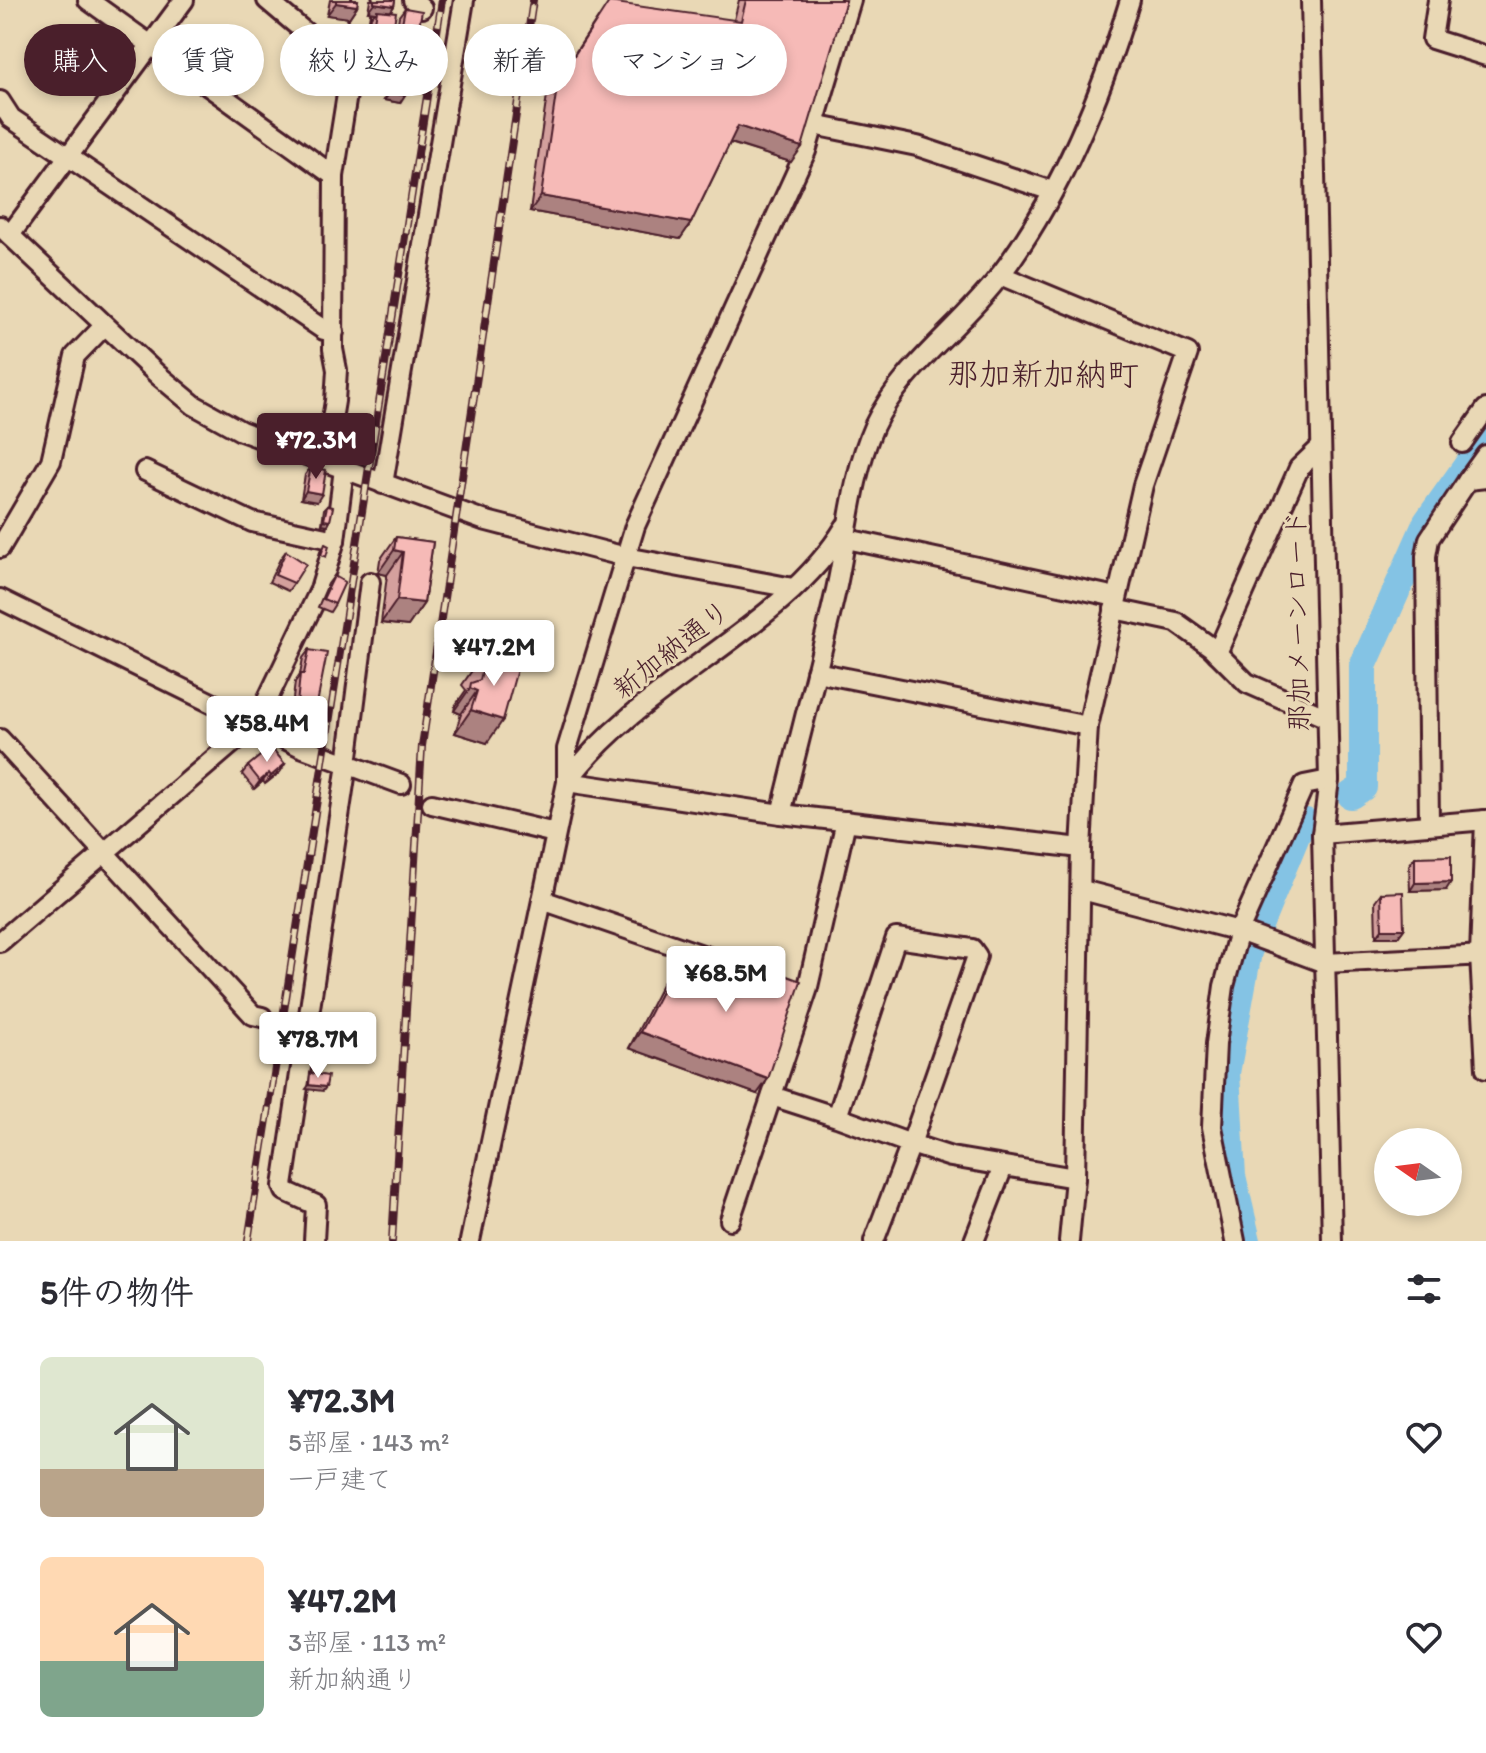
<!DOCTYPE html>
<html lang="ja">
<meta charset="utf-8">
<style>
:root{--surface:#fff;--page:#f7f7f7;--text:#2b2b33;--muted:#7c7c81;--accent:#4a1f2b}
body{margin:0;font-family:Itim,"Klee One",sans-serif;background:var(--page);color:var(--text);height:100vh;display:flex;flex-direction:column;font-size:30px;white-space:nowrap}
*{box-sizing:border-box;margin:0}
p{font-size:26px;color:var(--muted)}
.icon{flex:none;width:44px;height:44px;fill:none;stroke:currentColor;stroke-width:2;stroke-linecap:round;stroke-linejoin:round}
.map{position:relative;height:1241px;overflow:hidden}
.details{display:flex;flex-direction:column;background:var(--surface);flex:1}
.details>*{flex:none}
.guide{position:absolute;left:24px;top:24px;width:800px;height:72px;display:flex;gap:16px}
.needle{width:52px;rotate:284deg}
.controls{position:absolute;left:1374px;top:1128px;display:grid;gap:16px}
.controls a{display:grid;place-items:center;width:88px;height:88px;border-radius:50%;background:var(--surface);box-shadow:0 4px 12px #0003;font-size:40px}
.price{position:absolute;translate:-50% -68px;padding:0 18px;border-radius:8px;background:#fff;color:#222;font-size:26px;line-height:52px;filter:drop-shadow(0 2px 4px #0008)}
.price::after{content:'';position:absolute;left:50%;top:48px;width:24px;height:18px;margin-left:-12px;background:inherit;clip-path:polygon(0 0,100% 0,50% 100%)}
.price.active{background:var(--accent);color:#fff}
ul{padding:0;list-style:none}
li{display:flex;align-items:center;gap:24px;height:200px;padding:0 40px}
li span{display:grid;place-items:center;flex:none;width:224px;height:160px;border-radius:12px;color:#555}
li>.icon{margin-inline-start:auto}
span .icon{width:96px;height:96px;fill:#fffc;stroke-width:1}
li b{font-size:34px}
h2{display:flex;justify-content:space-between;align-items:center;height:96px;padding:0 40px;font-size:34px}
.tag{padding:0 28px;border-radius:36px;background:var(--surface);box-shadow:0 4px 12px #0003;font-size:28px;line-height:72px}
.tag.active{background:var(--accent);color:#fff}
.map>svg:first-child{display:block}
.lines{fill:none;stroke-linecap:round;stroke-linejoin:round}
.river{stroke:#84c3e4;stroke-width:28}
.minor-casing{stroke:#4a1f2b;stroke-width:24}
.minor{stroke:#e9d8b5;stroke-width:18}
.rail-casing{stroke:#4a1f2b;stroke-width:8}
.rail{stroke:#e9d8b5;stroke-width:5;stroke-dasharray:15;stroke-linecap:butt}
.wall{fill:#d4a09d;stroke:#4a1f2b;stroke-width:2}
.shaded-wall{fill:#ac8280;stroke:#4a1f2b;stroke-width:2}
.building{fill:#f6bab7;stroke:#4a1f2b;stroke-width:2}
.labels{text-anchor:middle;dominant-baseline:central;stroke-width:6;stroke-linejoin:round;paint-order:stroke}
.street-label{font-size:28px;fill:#4a1f2b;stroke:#e9d8b5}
.quarter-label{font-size:32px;fill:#4a1f2b;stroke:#e9d8b5}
</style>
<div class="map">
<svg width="1486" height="1241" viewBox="0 0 1486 1241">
<rect width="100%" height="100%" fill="#e9d8b5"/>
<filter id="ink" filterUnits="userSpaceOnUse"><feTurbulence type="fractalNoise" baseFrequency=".0125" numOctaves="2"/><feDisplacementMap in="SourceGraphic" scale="16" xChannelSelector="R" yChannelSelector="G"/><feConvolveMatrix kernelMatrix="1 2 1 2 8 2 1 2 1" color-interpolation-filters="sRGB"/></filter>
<g filter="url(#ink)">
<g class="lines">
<g class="river">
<polyline points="1351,795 1363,787 1363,666 1427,522 1486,439"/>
<polyline points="1247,1241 1232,1176 1226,1073 1248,952 1298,831 1306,822"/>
</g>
<defs>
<g id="minor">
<polyline points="88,0 334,176"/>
<polyline points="267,0 351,71"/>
<polyline points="413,0 422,8"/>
<polyline points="1311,0 1329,780 1322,834 1332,1241"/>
<polyline points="1438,0 1432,39 1486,56"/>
<polyline points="0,101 11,118 324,330 334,332"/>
<polyline points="814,125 917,146 1052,191"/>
<polyline points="0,226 158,375 194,405 241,431 483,520 626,557 793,588"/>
<polyline points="10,235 184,0"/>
<polyline points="1000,275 1188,353 1143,485 1088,726 1081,848 1075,1178 1069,1241"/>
<polyline points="1462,443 1486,409"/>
<polyline points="325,462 335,401 337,370 333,349 334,176 362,0"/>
<polyline points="145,471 252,522 335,540"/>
<polyline points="1468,480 1486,455"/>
<polyline points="383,484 464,0"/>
<polyline points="847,539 1116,597"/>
<polyline points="0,548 51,461 75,356 104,326"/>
<polyline points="0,599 301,747 401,784"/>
<polyline points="1114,609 1176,622 1211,647 1247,683 1327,718"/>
<polyline points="1217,653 1299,468 1321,447"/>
<polyline points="816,672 1088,726"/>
<polyline points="0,739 253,1015 262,1017"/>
<polyline points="567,782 567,749 635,526 806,151 851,0"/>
<polyline points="567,782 781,814 1081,848"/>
<polyline points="432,804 555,833"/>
<path d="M781 814C799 739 819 665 836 590 848 536 851 478 874 426 901 368 960 328 998 278 1059 198 1101 96 1130 0"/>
<polyline points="1485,820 1480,955 1486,1069"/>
<polyline points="1429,823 1426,556 1429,539 1468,480 1486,478"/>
<polyline points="1322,834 1486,820"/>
<polyline points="1082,890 1239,931 1325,963 1486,955"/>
<polyline points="542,900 755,973"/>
<polyline points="0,942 256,723 320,590 335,540 344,469"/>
<polyline points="772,1096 837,1117 896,938 972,949 977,956 911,1144 837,1117"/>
<polyline points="730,1220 807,991 846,821"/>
<polyline points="314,1241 316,1205 285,1191 283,1186 347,764 370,582"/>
<path d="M470 1241 567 782C641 681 783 630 845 527"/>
<polyline points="874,1241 911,1144 951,1157 1075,1178"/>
<polyline points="974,1241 1003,1167"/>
<polyline points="1235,1241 1212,1127 1216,1044 1224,986 1239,931 1304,785 1329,780"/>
</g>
</defs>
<use href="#minor" class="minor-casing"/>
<use href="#minor" class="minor"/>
<defs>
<g id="rail">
<polyline points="248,1241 442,0"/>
<polyline points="392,1241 422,746 533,0"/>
</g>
</defs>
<use href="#rail" class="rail-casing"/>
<use href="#rail" class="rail"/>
</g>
<g class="wall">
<polygon points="330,0 358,0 357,6 349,18 327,15"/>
<polygon points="370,0 395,0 394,6 390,12 391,34 396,35 399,16 405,8 417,36 412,44 406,43 404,53 399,59 400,103 384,100 390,67 395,60 376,56 378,40 380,38 368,36 371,17 375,12 368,11"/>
<polygon points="739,0 846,0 791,162 730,143 691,223 680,239 530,211 547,95 598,18 734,20"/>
<polygon points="311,467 317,502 301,499 305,475"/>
<polygon points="327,506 330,521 328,525 322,524 324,509"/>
<polygon points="396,537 433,542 424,603 408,626 381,623 387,575 378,573 380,560"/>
<polygon points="286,551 294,583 288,591 269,582 280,559"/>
<polygon points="334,576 335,604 330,612 318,607 328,584"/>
<polygon points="309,650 312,715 301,736 277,727 291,706 292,707 295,682 300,675 303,658"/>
<polygon points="487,656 487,743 455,733 461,714 454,711 455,706 466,690 462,685 478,662 482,663"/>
<polygon points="285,764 280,772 265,784 263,781 254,789 242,774 248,766"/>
<polygon points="1415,857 1446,890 1410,891 1409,865"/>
<polygon points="1381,893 1404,929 1398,937 1376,937 1375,901"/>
<polygon points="673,969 757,1094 629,1048 662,984"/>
</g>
<g class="shaded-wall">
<polygon points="336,3 357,6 349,18 327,15"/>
<polygon points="374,3 394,6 389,14 368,11"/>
<polygon points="374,28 393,31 387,39 384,33 380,38 368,36"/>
<polygon points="400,33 417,36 412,44 395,40"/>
<polygon points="381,48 404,53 398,61 376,56"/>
<polygon points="390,93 405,95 400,103 384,100"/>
<polygon points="738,126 802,147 791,162 728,142"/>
<polygon points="541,196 691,223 680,239 530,211"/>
<polygon points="306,491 322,494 317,502 301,499"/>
<polygon points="324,520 330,521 328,525 322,524"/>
<polygon points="394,550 403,552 387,575 378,573"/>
<polygon points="397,600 424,603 408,626 381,623"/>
<polygon points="470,688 477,691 461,714 454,711"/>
<polygon points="297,705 316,709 310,717 292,713"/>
<polygon points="471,710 503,720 487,743 455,733"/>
<polygon points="282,719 307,729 301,736 277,727"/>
<polygon points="285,764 280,772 265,784 271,776"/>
<polygon points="269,773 263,781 254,789 260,781"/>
<polygon points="1451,882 1446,890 1410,891 1415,883"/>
<polygon points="1382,929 1404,929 1398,937 1376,937"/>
<polygon points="640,1032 768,1079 757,1094 629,1048"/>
<polygon points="309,1085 326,1087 323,1091 306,1089"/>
</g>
<g class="building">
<polygon points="336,0 358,0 357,6 336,3"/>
<polygon points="374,0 395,0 394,6 374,3"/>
<polygon points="746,0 846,0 802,147 738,126 691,223 541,196 558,80 609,2 741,21"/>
<polygon points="405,8 422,11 417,36 400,33"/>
<polygon points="377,10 396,12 393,31 374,28"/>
<polygon points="384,33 407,37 404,53 381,48"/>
<polygon points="396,59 411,62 405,95 390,93"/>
<polygon points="311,467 326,470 322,494 306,491"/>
<polygon points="327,506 333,507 330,521 324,520"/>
<polygon points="396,537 433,542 424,603 397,600 403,552 394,550"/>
<polygon points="325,544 329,546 326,557 321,555"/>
<polygon points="286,551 306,564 294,583 275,575"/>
<polygon points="334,576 345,582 335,604 323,599"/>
<polygon points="309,650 327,653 316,709 297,705 300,674 304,674"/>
<polygon points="487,656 518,666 503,720 471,710 477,691 470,688 471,683 480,680 483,668 478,662 485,663"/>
<polygon points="291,706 312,715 307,729 282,719"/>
<polygon points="271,747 285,764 271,776 269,773 260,781 248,766"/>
<polygon points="1451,856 1451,882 1415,883 1415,857"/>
<polygon points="1403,892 1404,929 1382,929 1381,893"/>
<polygon points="739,958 801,981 768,1079 640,1032 673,969 728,971"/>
<polygon points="310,1073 328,1076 326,1087 309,1085"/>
</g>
</g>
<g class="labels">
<g class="street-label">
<text transform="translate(1297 621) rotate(-91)">那加メーンロード</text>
<text transform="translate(671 649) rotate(-38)">新加納通り</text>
</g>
<g class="quarter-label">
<text x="1043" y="374">那加新加納町</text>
</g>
</g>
</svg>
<div class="controls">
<a><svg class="needle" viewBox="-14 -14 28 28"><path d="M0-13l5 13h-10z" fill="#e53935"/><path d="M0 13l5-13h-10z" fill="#7c7c81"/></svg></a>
</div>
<b class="price active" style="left:316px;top:481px">¥72.3M</b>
<b class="price" style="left:494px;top:688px">¥47.2M</b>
<b class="price" style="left:267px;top:764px">¥58.4M</b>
<b class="price" style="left:726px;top:1014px">¥68.5M</b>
<b class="price" style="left:318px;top:1080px">¥78.7M</b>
<div class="guide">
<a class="tag active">購入</a>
<a class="tag">賃貸</a>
<a class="tag">絞り込み</a>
<a class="tag">新着</a>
<a class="tag">マンション</a>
</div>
</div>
<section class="details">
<h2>5件の物件<svg class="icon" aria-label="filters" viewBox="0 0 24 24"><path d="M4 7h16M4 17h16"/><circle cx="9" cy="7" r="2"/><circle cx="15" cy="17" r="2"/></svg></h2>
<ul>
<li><span style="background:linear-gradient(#dfe7d0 70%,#b9a48a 0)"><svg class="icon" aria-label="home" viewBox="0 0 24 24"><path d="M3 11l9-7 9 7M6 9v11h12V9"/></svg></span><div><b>¥72.3M</b><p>5部屋 · 143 m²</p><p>一戸建て</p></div><svg class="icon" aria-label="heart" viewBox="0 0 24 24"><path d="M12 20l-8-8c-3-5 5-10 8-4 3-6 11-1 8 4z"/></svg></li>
<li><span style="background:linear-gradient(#ffd9b3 65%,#7fa58c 0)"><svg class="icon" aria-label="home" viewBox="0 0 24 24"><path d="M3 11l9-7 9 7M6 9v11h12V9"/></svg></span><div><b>¥47.2M</b><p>3部屋 · 113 m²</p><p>新加納通り</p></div><svg class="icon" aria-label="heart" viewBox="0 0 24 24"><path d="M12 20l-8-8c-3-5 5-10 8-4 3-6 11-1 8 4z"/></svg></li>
</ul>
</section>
